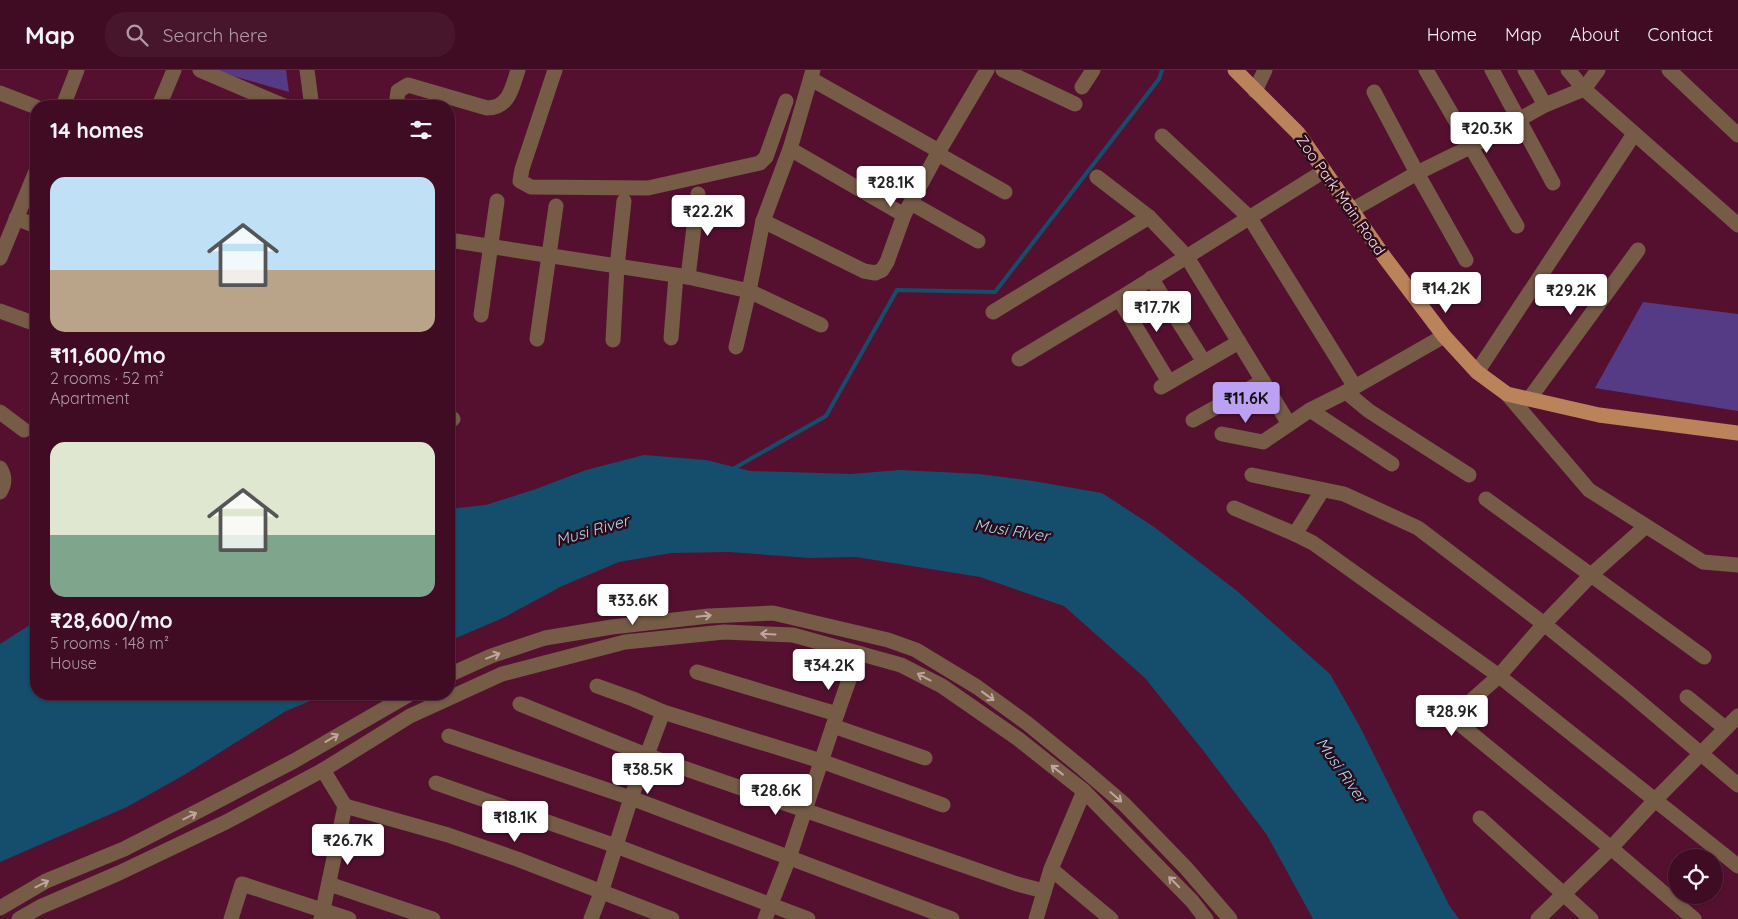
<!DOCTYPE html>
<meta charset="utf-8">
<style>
:root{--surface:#400c24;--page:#47152c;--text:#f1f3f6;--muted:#ae9ba6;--line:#592c41;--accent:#bca0f2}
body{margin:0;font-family:Quicksand,sans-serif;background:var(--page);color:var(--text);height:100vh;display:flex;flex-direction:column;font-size:19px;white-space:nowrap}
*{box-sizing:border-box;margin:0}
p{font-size:16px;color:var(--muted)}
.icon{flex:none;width:28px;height:28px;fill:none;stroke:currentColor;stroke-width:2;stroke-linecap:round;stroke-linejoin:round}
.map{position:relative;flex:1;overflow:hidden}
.panel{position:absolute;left:30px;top:30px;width:425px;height:600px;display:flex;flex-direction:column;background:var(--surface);border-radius:20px;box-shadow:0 1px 4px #0004,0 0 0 1px var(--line)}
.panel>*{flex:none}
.fabs{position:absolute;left:1668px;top:779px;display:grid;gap:10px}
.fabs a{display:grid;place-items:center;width:55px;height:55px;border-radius:50%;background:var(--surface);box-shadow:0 1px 4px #0004,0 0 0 1px var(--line);font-size:25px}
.price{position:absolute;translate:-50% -42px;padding:0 11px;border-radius:5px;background:#fff;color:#222;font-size:16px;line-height:32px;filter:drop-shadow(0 1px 2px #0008)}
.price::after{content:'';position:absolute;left:50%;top:30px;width:15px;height:11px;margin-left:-8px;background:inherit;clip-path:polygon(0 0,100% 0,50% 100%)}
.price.selected{background:var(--accent);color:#111}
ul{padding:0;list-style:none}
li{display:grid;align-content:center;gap:10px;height:265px;padding:0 20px}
li span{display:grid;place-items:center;height:155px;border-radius:15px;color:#555}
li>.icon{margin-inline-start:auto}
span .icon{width:90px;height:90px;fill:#fffc;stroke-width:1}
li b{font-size:21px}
h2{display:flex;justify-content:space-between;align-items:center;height:60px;padding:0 20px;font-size:21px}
header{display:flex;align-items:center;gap:30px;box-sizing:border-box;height:70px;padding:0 25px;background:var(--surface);border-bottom:1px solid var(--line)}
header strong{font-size:24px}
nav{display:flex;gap:28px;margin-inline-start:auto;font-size:18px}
.search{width:350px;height:45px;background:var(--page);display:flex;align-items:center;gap:12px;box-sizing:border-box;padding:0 18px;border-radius:20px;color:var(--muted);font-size:19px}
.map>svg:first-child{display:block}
.green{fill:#553b85}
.water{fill:#154e6d}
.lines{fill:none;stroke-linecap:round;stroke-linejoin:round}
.stream{stroke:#154e6d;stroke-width:4}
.minor{stroke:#765b47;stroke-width:15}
.major{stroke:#bb835a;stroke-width:15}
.oneway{stroke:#bfa4a0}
.labels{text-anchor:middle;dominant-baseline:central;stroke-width:5;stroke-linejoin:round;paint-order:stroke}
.street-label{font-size:15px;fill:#fadfe8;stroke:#290c18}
.water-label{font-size:16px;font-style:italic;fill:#abd9f7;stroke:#290c18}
</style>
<header>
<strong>Map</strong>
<div class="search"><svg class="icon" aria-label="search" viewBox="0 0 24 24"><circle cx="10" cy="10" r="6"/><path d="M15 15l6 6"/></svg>Search here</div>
<nav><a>Home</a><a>Map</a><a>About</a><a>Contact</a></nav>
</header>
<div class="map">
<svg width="1738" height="849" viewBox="0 0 1738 849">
<rect width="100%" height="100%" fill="#551030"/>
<g class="green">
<polygon points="212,0 286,0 289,22"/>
<polygon points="1643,232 1738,244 1738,341 1595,318"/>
</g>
<g class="water">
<polygon points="644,385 706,390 750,401 851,404 900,400 979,404 1033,411 1102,423 1154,457 1237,521 1330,604 1359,655 1449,835 1459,849 1313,849 1267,765 1202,679 1145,608 1064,536 980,507 856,487 810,488 729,482 671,483 619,492 562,516 505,547 449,571 449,439 486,435 536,419 586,400"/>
<polygon points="36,551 36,624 327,624 286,641 184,705 127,737 0,792 0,574"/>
</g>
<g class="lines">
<polyline class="stream" points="731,400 826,346 897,220 995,222 1159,9 1162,0"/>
<g class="minor">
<polyline points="200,0 284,36"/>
<polyline points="307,0 311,30 309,36"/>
<polyline points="555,0 522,99 520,111 531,117 648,118 760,93 766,87 786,31"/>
<polyline points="1003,0 1075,34"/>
<polyline points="1426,0 1517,156"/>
<polyline points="1492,0 1553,113"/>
<polyline points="1525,0 1545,35"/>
<polyline points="1568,0 1584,19 1738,155"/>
<polyline points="1669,0 1738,65"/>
<polyline points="811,9 939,81"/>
<polyline points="1082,17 1093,0"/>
<polyline points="1255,21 1265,0"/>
<polyline points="1374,22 1417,103 1466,190"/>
<polyline points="0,23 36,37"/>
<polyline points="63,36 77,0"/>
<polyline points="159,36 174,0"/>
<path d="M396 36 398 21 408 15 487 38C509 38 512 18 518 0"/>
<polyline points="1162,66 1250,148 1355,317"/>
<polyline points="790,79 904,145"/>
<polyline points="938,84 1005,122"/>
<polyline points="1097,107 1149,147 1187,187 1289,354"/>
<polyline points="911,133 978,171"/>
<polyline points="1352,140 1417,103 1470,77 1545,35 1584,19 1598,0"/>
<polyline points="16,148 36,156"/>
<polyline points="763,151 864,201 875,203 882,200 887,192 904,145 939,81 987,0"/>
<polyline points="449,170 688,207 749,221 763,151 790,79 813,0"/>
<polyline points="0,188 36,101"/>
<polyline points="688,207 698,124"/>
<polyline points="1151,208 1204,292"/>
<polyline points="1119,229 1169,312"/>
<polyline points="0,241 36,254"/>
<polyline points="993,242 1149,147"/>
<polyline points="481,245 497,131"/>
<polyline points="671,268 676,206"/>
<polyline points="537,269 556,136"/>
<polyline points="613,270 617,197 624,131"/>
<polyline points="736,277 749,221 821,255"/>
<polyline points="1019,289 1119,229 1324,101"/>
<polyline points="1477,302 1634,64"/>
<polyline points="1161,317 1239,272"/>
<polyline points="1346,322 1369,341 1469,405"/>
<polyline points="1507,324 1589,420 1703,492 1738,495"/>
<polyline points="1529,329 1638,180"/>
<polyline points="1310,340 1392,394"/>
<polyline points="0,342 24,360"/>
<polyline points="449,347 453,349"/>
<polyline points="1193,350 1263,311"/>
<polyline points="1222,364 1263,372 1310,340 1346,322 1444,266"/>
<path d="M0 398C5 406 5 414 0 422"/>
<polyline points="1252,405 1344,424 1418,458 1544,554 1628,622 1738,715"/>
<polyline points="1486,429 1704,587"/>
<polyline points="1234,438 1295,464 1322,421"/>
<polyline points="1645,457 1592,504 1544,554 1499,606 1464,637 1459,649 1461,655 1611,778 1694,849"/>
<polyline points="1295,464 1313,473 1499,606 1738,796"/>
<polyline points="697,602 837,644 833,656 925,688"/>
<polyline points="449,605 491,586 545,568 612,557 709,546 773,543 888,570 916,580 977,617 1028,654 1082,698 1124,734 1186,798 1230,849"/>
<polyline points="1687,627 1725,658"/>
<polyline points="520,634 646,685 1017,814 1044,821"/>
<polyline points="663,642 821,691 943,735"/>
<polyline points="837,644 850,607"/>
<polyline points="449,666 631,728 952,849"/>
<polyline points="436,713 616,776 808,849"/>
<polyline points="345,736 448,765 517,789 672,849"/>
<polyline points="1480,748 1591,849"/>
<polyline points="1051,799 1111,849"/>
<polyline points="329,814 433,849"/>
<polyline points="0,838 46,811 124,779 206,737 294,691 410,624"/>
<polyline points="19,849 40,837 119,803 226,752 323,700 410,646 502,604 625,572 724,562 793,565 901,595 942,616 1017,668 1084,721 1192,831 1206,849"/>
<polyline points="231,849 242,814 349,849"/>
<polyline points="321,849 345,736 323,700"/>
<polyline points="591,849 601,823 631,728 663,642 633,629 597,616"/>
<polyline points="765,849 789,788 833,656"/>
<polyline points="1036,849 1051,799 1084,721"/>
<polyline points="1538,849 1611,778 1656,729 1738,646"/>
</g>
<polyline class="major" points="1235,0 1298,63 1385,188 1444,266 1477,302 1507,324 1599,345 1738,363"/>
</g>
<defs><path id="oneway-shaft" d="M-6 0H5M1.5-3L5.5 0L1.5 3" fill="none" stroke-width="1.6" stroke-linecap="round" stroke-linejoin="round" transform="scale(1.25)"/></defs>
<g class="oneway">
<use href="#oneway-shaft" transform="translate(704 546) rotate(-6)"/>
<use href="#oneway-shaft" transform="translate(768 564) rotate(-177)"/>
<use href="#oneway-shaft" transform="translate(493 586) rotate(-21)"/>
<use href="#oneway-shaft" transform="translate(924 607) rotate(-152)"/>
<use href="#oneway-shaft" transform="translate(988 626) rotate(36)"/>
<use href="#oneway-shaft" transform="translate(332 668) rotate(-31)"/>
<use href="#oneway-shaft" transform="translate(1057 700) rotate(-142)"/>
<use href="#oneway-shaft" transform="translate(1116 727) rotate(41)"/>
<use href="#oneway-shaft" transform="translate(190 746) rotate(-27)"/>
<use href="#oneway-shaft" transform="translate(1174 812) rotate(-135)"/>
<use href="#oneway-shaft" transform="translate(42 814) rotate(-27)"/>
</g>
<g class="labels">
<g class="street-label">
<text transform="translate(1341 125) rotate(55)">Zoo Park Main Road</text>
</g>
<g class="water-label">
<text transform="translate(592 460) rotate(-16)">Musi River</text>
<text transform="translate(1012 460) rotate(9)">Musi River</text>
<text transform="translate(1342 700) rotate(55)">Musi River</text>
</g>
</g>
</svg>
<div class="fabs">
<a><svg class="icon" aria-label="locate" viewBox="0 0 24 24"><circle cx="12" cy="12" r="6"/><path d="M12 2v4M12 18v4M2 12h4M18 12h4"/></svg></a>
</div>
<b class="price" style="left:1487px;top:84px">₹20.3K</b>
<b class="price" style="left:891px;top:138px">₹28.1K</b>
<b class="price" style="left:708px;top:167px">₹22.2K</b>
<b class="price" style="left:1446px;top:244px">₹14.2K</b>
<b class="price" style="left:1571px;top:246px">₹29.2K</b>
<b class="price" style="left:1157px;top:263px">₹17.7K</b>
<b class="price selected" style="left:1246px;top:354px">₹11.6K</b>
<b class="price" style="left:633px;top:556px">₹33.6K</b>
<b class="price" style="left:829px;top:621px">₹34.2K</b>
<b class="price" style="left:1452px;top:667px">₹28.9K</b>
<b class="price" style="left:648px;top:725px">₹38.5K</b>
<b class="price" style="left:776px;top:746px">₹28.6K</b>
<b class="price" style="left:515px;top:773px">₹18.1K</b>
<b class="price" style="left:348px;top:796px">₹26.7K</b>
<section class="panel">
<h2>14 homes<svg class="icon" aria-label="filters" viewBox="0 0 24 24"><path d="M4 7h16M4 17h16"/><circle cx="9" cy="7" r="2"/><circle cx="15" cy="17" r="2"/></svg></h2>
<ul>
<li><span style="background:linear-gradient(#bfe0f5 60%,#b9a48a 0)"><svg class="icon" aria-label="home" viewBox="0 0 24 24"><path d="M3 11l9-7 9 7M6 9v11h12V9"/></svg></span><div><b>₹11,600/mo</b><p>2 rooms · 52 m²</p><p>Apartment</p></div></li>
<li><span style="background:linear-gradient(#dfe7d0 60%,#7fa58c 0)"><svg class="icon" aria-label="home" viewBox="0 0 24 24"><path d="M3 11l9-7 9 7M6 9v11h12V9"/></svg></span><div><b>₹28,600/mo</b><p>5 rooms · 148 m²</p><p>House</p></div></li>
</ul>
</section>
</div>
